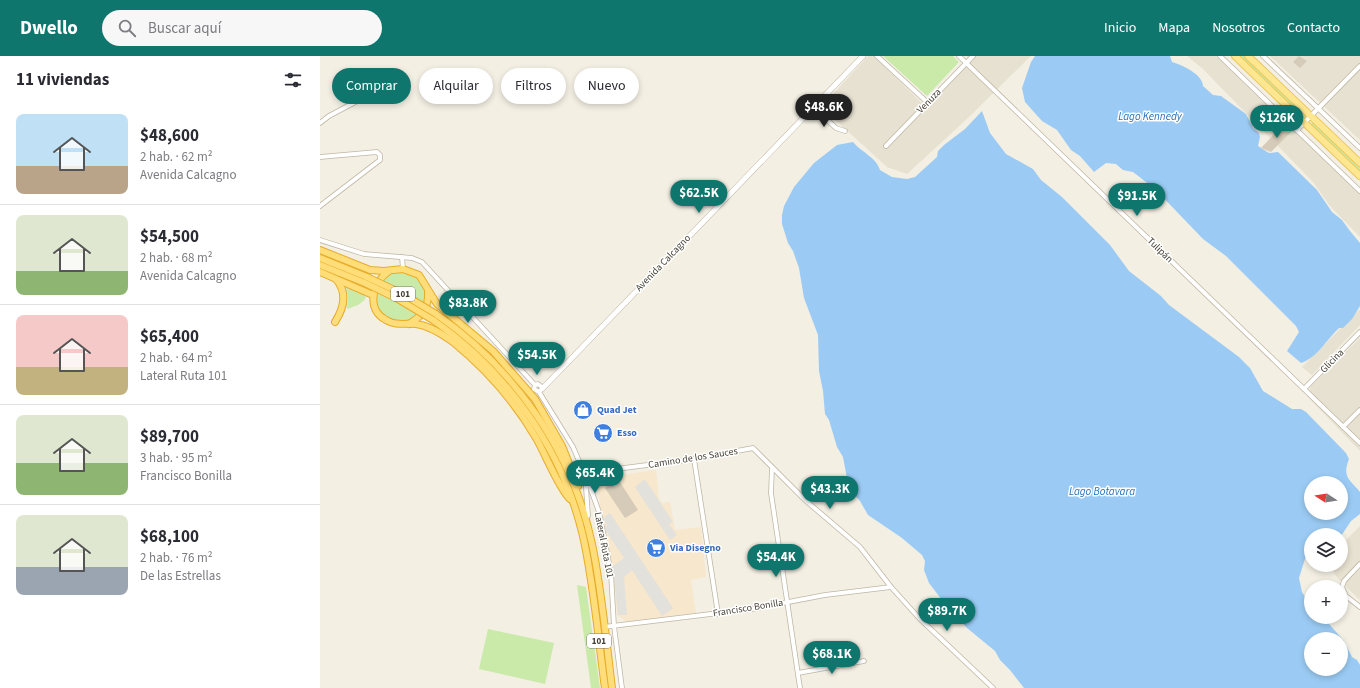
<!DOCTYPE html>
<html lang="es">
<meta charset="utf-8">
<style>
:root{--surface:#fff;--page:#f7f7f7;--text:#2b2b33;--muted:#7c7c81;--line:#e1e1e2;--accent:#0f766e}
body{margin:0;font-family:"Source Sans 3",sans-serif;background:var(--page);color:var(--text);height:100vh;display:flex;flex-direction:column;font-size:15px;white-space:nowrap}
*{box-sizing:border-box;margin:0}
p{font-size:13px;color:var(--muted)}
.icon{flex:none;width:22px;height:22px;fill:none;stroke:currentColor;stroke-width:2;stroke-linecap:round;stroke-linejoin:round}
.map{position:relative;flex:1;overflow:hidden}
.drawer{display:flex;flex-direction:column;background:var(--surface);width:320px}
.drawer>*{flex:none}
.hud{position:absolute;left:12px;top:12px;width:380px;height:36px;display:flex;gap:8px}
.needle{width:26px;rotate:282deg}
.fabs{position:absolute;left:984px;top:420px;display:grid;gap:8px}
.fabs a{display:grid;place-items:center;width:44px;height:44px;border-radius:50%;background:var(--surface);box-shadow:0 2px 6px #0003;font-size:20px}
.price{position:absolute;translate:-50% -34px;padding:0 9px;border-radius:14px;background:var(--accent);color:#fff;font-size:13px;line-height:26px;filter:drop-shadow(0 1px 2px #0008)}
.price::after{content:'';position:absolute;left:50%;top:24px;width:12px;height:9px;margin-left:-6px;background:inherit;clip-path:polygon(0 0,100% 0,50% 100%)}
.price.on{background:#222;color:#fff}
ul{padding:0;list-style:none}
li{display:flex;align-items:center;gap:12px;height:100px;padding:0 16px}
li+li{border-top:1px solid var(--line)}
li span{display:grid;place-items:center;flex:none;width:112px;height:80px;border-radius:8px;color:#555}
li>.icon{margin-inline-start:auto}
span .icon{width:48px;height:48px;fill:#fffc;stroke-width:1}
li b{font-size:17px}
h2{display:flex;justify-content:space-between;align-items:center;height:48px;padding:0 16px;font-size:17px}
.pill{padding:0 14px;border-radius:18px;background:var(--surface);box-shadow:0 2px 6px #0003;font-size:14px;line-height:36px}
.pill.on{background:var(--accent);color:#fff}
header{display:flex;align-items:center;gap:24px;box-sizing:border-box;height:56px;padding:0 20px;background:var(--accent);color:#fff}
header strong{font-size:19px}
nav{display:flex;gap:22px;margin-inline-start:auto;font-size:14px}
.search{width:280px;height:36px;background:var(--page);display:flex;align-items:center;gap:10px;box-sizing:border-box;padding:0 14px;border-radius:22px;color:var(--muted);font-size:15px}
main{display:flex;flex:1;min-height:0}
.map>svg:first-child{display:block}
.residential{fill:#e7e1d1}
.commercial{fill:#f7e7cc}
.green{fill:#c9eaa9}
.parking{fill:#e3e1dc}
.water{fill:#9bcbf4;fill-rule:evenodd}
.building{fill:#d5cbb8}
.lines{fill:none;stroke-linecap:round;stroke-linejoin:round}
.minor-casing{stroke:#bfb7a5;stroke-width:5.5}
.tertiary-casing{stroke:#bfb7a5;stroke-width:6}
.primary-casing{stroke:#ebc759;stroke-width:8}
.trunk-casing{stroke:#e7ac29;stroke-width:8}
.minor{stroke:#fff;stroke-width:4}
.tertiary{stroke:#fff;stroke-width:5}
.primary{stroke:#ffe690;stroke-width:6}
.trunk{stroke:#ffdd79;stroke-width:6}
.trunk-bridge-casing{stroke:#e7ac29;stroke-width:8;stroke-linecap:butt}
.trunk-bridge{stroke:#ffdd79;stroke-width:6}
.labels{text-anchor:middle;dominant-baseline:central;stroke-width:3;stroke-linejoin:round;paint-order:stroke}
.shield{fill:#fff;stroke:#7d7970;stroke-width:1}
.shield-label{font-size:9px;font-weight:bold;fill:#453f33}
.street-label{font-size:10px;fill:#453f33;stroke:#fff}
.shop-label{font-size:10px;font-weight:bold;fill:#366cbe;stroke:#fff;text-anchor:start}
.water-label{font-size:11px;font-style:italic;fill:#2672b7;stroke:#fff}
</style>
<header>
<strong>Dwello</strong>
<div class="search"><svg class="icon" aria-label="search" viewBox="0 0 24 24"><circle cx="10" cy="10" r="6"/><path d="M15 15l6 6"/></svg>Buscar aquí</div>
<nav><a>Inicio</a><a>Mapa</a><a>Nosotros</a><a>Contacto</a></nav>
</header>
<main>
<section class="drawer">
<h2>11 viviendas<svg class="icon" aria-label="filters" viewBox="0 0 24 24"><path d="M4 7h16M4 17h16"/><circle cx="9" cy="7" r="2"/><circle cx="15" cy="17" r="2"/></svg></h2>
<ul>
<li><span style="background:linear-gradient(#bfe0f5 65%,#b9a48a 0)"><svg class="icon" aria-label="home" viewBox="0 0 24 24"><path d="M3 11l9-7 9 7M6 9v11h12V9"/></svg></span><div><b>$48,600</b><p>2 hab. · 62 m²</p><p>Avenida Calcagno</p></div></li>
<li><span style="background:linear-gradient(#dfe7d0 70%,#8fb573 0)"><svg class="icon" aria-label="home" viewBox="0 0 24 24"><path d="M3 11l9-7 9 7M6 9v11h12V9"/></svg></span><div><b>$54,500</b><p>2 hab. · 68 m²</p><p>Avenida Calcagno</p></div></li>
<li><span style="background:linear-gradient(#f6c9c9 65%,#c2b280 0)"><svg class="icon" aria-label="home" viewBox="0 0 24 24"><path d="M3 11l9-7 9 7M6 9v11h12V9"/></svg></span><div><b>$65,400</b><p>2 hab. · 64 m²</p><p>Lateral Ruta 101</p></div></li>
<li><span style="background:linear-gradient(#dfe7d0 60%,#8fb573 0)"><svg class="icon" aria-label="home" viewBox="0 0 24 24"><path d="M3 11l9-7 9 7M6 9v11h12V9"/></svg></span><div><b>$89,700</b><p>3 hab. · 95 m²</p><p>Francisco Bonilla</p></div></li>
<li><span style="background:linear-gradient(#dfe7d0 65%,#9aa5b1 0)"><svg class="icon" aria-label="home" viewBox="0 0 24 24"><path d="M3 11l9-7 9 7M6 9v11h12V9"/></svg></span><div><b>$68,100</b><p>2 hab. · 76 m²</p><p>De las Estrellas</p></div></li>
</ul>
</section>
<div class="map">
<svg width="1040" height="632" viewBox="0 0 1040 632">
<rect width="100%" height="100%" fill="#f3efe3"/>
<g class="residential">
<polygon points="548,0 554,0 607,52 651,5 646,0 711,0 649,61 587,118 567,111 501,51"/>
<polygon points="867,0 896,0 1040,138 1040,181 1010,150 993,126 883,13"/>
<polygon points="950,0 1040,0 1040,84"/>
<polygon points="1040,253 1040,269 992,319 982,311"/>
<polygon points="1040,282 1040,395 988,341 991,330"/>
<polygon points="1040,470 1040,544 1019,524 1009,509 1021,509 1021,489"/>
</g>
<polygon class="commercial" points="336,414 339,443 342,447 350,446 355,474 381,471 386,521 371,524 376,557 307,566 297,559 292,509 281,457 278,430 282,423 286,421"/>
<g class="green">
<polygon points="563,0 633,0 639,6 607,40"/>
<polygon points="919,0 925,0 986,59 986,61 983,61"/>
<polygon points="993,66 1040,111 1040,117 990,69"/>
<circle cx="81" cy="241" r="25"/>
<path d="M25 228 41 236 46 241C42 249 35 250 27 253L28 240Z"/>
<polygon points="248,427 261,456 268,482 290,632 288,632 268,492"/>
<polygon points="257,529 266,531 280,632 271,632"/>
<polygon points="168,573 234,587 225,628 159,613"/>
</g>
<g class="parking">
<polygon points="325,423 353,466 349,468 357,479 350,484 315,431"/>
<polygon points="290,457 353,552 342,560 312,514 304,521 307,559 298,559 293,510 304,502 284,472 287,469 282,463"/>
</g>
<g class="water">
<path d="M715 0H850L852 6C863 9 883 19 883 30L893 39 901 40 926 58 933 72 939 77 940 81 938 90 949 97 958 96 997 134 1012 156 1022 164 1030 175 1040 187V250L1032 263 1023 272H1019C1007 283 997 302 981 307L967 295 979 276 976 270 906 200 883 183 835 133 813 116 803 114 796 108 786 107 774 116 760 100 751 94 737 74 722 65 705 46 702 32 711 6Z"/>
<path d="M662 55 670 77 686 98 713 113 721 124 742 141 790 189 809 215 841 240 849 249 919 301 930 312 943 335 972 353H981L986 356 1026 397 1029 403C1022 421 1029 423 1040 436V458L1031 465 1021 480 991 479V500L985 503 979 522 982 536 991 551V561H1003L1024 585 1032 601 1037 604 1040 609V632H704L690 614 680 604 675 595 647 572 625 548 609 527 604 514 605 505 602 499 582 482 548 459 540 445 529 433 523 401 517 391 509 364 505 358 503 335 499 315 498 279 484 242 479 212 473 195 468 187 462 168V159L464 150 474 131 494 107 517 89 533 86C541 96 556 101 560 114L572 121 587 123 595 121 617 101 618 95 624 89 645 73ZM991 427H1021V457H991ZM991 583H1021V613H991Z"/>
</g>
<g class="building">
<polygon points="979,0 987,5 980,12 973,6"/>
<polygon points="964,68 972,75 951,96 941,92"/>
<polygon points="266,348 270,352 259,361 255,356"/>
<polygon points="298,423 318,454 305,462 285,432"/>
</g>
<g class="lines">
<defs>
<g id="minor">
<polyline points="557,0 608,47"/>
<polyline points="639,0 1040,387"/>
<polyline points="900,0 1040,135"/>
<polyline points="943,0 1040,92"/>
<polyline points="493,51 516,72 525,75"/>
<polyline points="0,67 9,60 41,43"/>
<polyline points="977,74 1040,10"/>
<polyline points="566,90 653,0"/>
<polyline points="0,101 57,96 60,99 60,104 0,150"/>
<polyline points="0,184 44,198 92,202 102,206 215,329"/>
<polyline points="82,201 83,213"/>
<polyline points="984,333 1040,276"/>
<polyline points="219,336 223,332 218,328 215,329 214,333 219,336 253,391 269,428 279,456 291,517 294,570 302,632"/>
<polyline points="1023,371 1040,354"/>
<polyline points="374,403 398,558"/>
<polyline points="452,412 451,437 480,632"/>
<polyline points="268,460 265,417 374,403 433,392 485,444 540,491 571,531 599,562 673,632"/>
<polyline points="1040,508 1024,525 1022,531 1026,540 1040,551"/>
<polyline points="284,571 432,553 505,539 571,531"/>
<polyline points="478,617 544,605"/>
</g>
<polyline id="tertiary" points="223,332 543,0"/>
<g id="primary">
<polyline points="915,0 1040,120"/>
<polyline points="928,0 1040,107"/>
</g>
<g id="trunk">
<polyline points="0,194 50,214 64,215 83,213 99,219 117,248 173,295 215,343 242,390 258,430"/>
<polyline points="0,202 47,221"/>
<polyline points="0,209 45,227"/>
<path d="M69 215C53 226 45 253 66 264 76 270 85 267 96 268 110 270 122 278 133 286 166 313 195 346 216 382 225 397 239 433 250 443"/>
<polyline points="0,216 53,239"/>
<path d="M116 258C194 312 252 394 272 488 282 535 286 584 292 632"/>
<path d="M113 264C186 315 242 391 263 480 274 529 278 581 285 632"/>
<path d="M15 266C24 252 28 237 16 223"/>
<path d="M89 268C102 260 109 252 108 236"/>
</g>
</defs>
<use href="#minor" class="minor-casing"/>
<use href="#tertiary" class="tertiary-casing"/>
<use href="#primary" class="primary-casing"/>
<use href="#trunk" class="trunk-casing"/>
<use href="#minor" class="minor"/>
<use href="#tertiary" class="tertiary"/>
<use href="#primary" class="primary"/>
<use href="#trunk" class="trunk"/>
<defs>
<g id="trunk-bridge">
<polyline points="47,221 81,237 116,258"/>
<polyline points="45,227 78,243 113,264"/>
</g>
</defs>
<use href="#trunk-bridge" class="trunk-bridge-casing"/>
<use href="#trunk-bridge" class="trunk-bridge"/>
</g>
<defs>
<symbol id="shop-disc" viewBox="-11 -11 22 22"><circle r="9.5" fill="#3f7fe0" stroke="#fff"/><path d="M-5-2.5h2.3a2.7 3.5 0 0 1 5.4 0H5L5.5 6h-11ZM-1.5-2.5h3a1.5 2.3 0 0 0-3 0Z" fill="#fff"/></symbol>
<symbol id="supermarket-disc" viewBox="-11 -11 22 22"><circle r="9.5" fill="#3f7fe0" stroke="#fff"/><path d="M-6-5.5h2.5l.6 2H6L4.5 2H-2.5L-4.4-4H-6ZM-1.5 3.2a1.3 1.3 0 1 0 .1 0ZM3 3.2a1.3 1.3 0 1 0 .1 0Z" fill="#fff"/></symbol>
</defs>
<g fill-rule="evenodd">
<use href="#shop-disc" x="252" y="343" width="22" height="22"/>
<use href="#supermarket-disc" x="272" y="366" width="22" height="22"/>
<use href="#supermarket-disc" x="325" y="481" width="22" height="22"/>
</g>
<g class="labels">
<g class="shield">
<rect x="71" y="231" width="24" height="14" rx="3"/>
<rect x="267" y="578" width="24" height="14" rx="3"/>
</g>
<g class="shield-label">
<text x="83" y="238">101</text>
<text x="279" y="585">101</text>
</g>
<g class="street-label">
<text transform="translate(609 45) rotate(-46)">Venuza</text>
<text transform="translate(840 194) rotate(44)">Tulipán</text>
<text transform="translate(343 207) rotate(-46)">Avenida Calcagno</text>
<text transform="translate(1012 305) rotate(-46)">Glicina</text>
<text transform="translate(373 402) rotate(-9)">Camino de los Sauces</text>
<text transform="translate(284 489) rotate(79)">Lateral Ruta 101</text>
<text transform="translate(428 552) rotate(-9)">Francisco Bonilla</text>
</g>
<g class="shop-label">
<text x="277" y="354">Quad Jet</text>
<text x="297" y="377">Esso</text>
<text x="350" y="492">Via Disegno</text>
</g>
<g class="water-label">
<text x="830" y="60">Lago Kennedy</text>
<text x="782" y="435">Lago Botavara</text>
</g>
</g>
</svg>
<div class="fabs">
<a><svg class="needle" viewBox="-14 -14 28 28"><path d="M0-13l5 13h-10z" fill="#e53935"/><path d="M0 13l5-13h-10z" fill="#7c7c81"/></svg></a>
<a><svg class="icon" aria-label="layers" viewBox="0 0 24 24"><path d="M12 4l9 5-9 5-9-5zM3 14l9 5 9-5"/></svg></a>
<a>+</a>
<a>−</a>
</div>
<b class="price on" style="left:504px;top:72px">$48.6K</b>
<b class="price" style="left:957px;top:83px">$126K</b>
<b class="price" style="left:379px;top:158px">$62.5K</b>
<b class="price" style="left:817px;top:161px">$91.5K</b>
<b class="price" style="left:148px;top:268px">$83.8K</b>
<b class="price" style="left:217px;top:320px">$54.5K</b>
<b class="price" style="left:275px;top:438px">$65.4K</b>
<b class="price" style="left:510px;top:454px">$43.3K</b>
<b class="price" style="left:456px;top:522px">$54.4K</b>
<b class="price" style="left:627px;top:576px">$89.7K</b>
<b class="price" style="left:512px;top:619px">$68.1K</b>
<div class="hud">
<a class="pill on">Comprar</a>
<a class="pill">Alquilar</a>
<a class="pill">Filtros</a>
<a class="pill">Nuevo</a>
</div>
</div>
</main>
